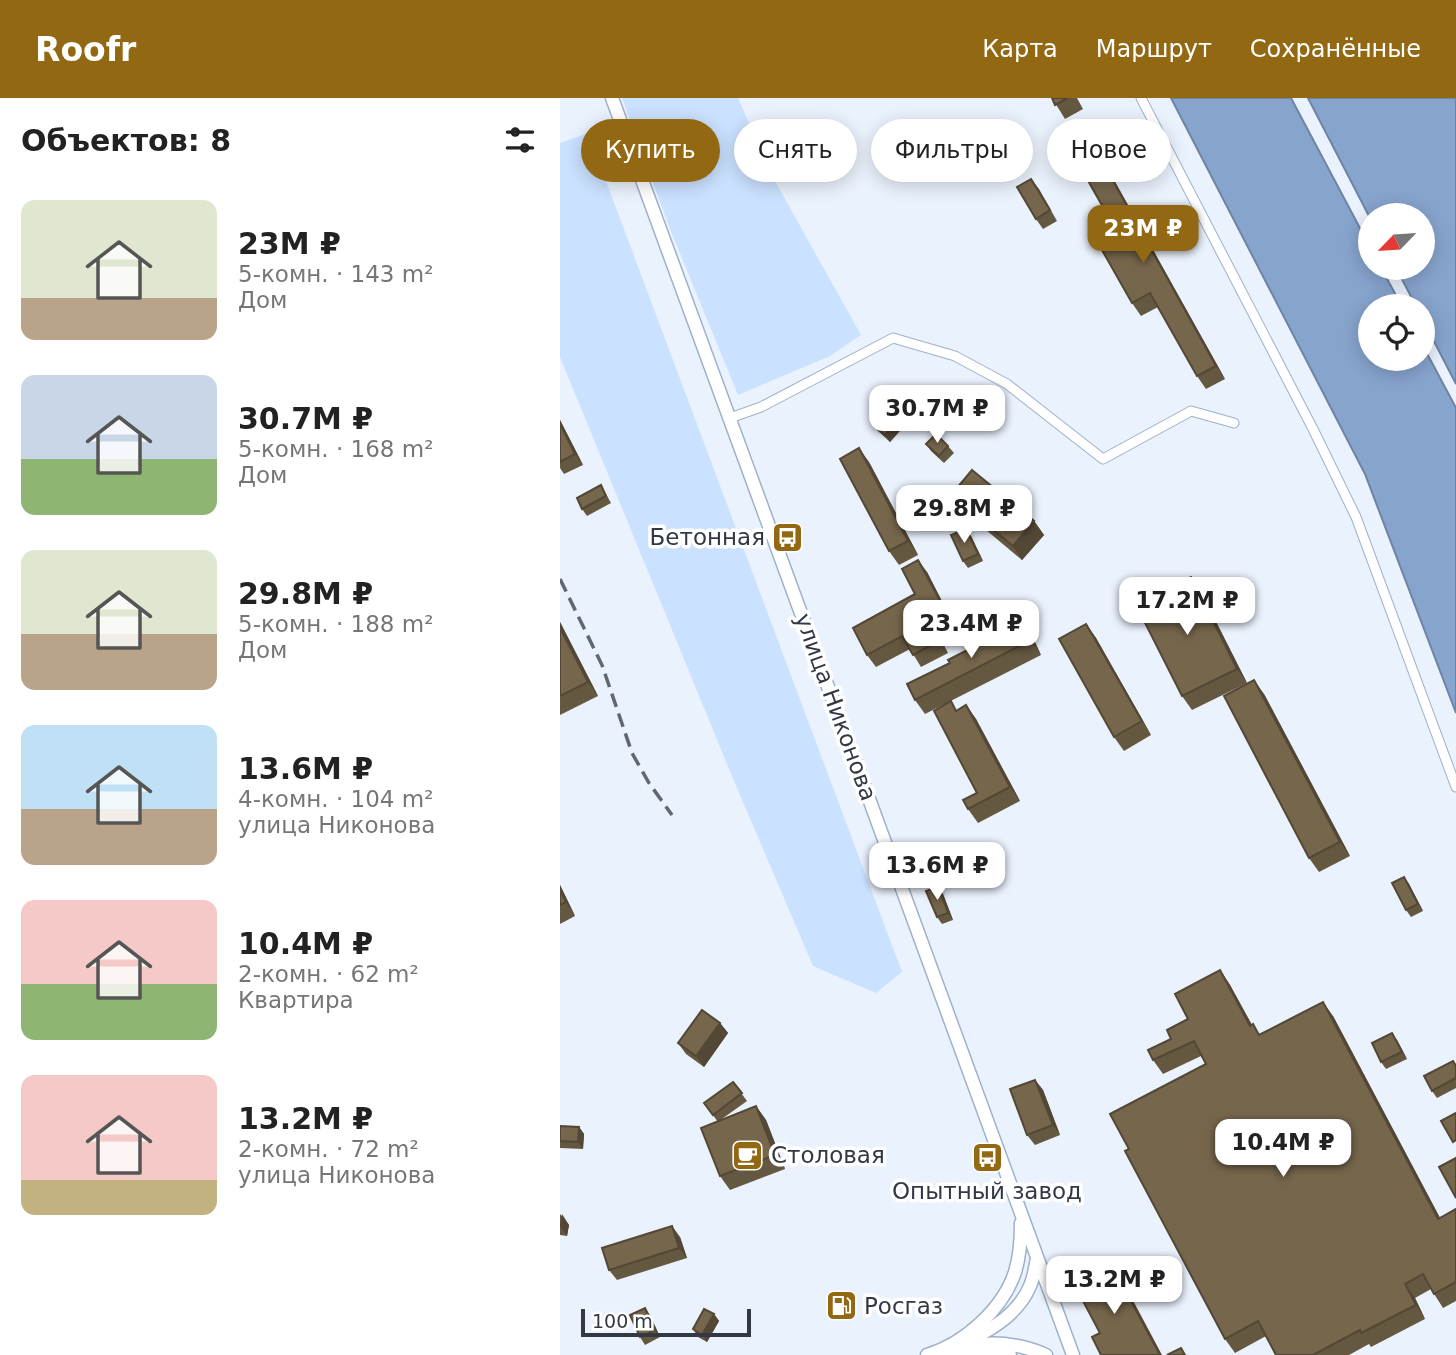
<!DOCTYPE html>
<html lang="ru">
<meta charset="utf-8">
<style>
:root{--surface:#fff;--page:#f2f2f2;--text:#222;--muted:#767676;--accent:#936813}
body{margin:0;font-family:"DejaVu Sans",sans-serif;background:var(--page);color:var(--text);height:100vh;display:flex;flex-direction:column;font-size:26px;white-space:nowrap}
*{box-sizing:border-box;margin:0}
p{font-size:23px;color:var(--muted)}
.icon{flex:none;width:38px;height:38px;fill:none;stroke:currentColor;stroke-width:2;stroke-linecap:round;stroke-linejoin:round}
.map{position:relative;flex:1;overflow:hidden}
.details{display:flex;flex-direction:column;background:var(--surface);width:560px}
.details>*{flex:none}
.hud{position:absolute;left:21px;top:21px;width:665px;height:63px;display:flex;gap:14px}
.needle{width:46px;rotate:245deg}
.controls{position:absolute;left:798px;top:105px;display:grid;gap:14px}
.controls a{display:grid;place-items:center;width:77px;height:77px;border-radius:50%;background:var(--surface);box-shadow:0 4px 18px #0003;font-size:35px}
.scale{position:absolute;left:21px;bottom:18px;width:170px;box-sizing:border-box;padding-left:7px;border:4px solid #323944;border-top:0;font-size:19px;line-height:24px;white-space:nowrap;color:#323944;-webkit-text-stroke:5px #fff;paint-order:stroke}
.price{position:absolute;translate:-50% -60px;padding:0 16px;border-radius:14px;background:#fff;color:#222;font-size:23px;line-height:46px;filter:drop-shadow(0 2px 4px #0008)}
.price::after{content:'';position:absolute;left:50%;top:42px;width:21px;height:16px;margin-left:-10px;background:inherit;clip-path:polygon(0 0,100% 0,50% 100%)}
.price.active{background:var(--accent);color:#fff}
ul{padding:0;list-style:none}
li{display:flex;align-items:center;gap:21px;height:175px;padding:0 21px}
li span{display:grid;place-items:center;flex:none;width:196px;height:140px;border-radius:14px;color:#555}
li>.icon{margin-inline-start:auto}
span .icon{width:84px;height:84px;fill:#fffc;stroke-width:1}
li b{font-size:30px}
h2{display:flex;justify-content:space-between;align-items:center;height:84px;padding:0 21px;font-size:30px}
.tag{padding:0 24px;border-radius:32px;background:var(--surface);box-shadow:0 4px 18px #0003;font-size:24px;line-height:63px}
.tag.active{background:var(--accent);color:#fff}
header{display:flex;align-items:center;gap:42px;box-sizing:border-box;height:98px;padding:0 35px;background:var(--accent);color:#fff}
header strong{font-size:33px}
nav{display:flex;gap:38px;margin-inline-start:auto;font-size:24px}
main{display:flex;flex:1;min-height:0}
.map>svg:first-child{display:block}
.green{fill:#cae1ff}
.water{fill:#87a4cd;stroke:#6e84a4;stroke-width:2}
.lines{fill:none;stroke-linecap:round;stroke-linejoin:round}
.street-casing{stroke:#9eb1cb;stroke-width:11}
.secondary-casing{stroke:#9eb1cb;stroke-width:15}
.street{stroke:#fff;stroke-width:9}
.secondary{stroke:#fff;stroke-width:12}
.rail{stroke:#606772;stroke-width:3.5;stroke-dasharray:14 7;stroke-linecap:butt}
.wall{fill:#655841}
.shaded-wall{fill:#534735}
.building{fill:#76664c;stroke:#534735;stroke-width:2}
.labels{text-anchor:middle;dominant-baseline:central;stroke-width:7;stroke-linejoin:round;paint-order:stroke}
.poi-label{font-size:23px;fill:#323944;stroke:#fff;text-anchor:start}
.street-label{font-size:23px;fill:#323944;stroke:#fff}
</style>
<header>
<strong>Roofr</strong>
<nav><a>Карта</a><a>Маршрут</a><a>Сохранённые</a></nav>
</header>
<main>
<section class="details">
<h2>Объектов: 8<svg class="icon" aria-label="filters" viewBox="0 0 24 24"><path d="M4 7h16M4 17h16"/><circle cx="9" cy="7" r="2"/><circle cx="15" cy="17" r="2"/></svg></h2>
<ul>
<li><span style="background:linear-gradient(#dfe7d0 70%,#b9a48a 0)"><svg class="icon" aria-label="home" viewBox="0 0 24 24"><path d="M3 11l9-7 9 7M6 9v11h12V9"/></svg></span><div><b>23M ₽</b><p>5-комн. · 143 m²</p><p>Дом</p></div></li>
<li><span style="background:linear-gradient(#c9d6e8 60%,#8fb573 0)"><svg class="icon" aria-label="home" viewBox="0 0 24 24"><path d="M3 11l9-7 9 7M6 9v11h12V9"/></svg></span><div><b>30.7M ₽</b><p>5-комн. · 168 m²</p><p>Дом</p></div></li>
<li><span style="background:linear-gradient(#dfe7d0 60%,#b9a48a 0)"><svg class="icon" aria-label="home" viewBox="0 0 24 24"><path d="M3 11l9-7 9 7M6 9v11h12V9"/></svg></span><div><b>29.8M ₽</b><p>5-комн. · 188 m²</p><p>Дом</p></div></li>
<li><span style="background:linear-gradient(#bfe0f5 60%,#b9a48a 0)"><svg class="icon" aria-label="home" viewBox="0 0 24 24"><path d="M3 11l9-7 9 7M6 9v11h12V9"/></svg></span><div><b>13.6M ₽</b><p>4-комн. · 104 m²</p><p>улица Никонова</p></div></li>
<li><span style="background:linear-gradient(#f6c9c9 60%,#8fb573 0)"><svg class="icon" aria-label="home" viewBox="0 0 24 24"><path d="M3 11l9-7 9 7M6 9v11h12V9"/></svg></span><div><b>10.4M ₽</b><p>2-комн. · 62 m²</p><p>Квартира</p></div></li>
<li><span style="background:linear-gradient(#f6c9c9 75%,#c2b280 0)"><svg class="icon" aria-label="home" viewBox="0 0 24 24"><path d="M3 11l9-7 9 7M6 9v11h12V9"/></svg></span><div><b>13.2M ₽</b><p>2-комн. · 72 m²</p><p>улица Никонова</p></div></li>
</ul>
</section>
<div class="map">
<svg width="896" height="1257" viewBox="0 0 896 1257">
<rect width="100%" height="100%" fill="#eaf2fd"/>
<g class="green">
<polygon points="62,0 178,0 211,76 301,237 270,258 178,297 110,131"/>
<polygon points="28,35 342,874 316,895 253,868 174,683 0,259 0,45"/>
</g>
<g class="water">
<polygon points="611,0 731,0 810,149 810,170 821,170 842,208 810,208 810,261 863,261 863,248 896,310 896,615 805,376"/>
<polygon points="748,0 896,0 896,286 863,222 863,208 856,208 836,170 863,170 863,117 810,117 810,120"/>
</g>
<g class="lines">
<defs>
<g id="street">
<polyline points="581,0 753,331 796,419 896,689"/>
<polyline points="170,320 201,309 333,240 395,258 447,286 543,361 631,313 674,325"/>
</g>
<g id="secondary">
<polyline points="52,0 513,1257"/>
<path d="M399 1246C427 1235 458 1217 470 1188 474 1179 475 1169 477 1161"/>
<path d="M407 1248C434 1243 461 1246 486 1257"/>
<polyline points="379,1253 450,1257"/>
<path d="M367 1257C404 1246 443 1211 455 1174 460 1158 461 1142 461 1125"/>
</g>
</defs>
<use href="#street" class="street-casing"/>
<use href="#secondary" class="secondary-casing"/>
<use href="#street" class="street"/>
<use href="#secondary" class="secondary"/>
<polyline class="rail" points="0,481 42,567 72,655 89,685 112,717"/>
</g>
<g class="wall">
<polygon points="492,0 517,0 523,11 505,21"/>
<polygon points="536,52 545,66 665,281 646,291 637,278 598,209 581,218 572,205 561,141"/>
<polygon points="471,81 497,123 483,131 476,121"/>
<polygon points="0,322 23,367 4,376 0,370"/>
<polygon points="313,326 345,327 330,344 318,333"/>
<polygon points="366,346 388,348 394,355 384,365 371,353"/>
<polygon points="309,364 358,457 339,467 329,453"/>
<polygon points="41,387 51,405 27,418 22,411"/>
<polygon points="391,397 474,423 484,437 462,462 401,411"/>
<polygon points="411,438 423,463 408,470 403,463"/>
<polygon points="367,474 392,523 375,532 388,555 361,569 350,551 316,569 307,557 355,496"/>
<polygon points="631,479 641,494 687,585 632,612 622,598"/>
<polygon points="0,524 38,598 0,617"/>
<polygon points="462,524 472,538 481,557 365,616 355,602 390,565"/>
<polygon points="526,526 536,540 591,637 564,653 554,639"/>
<polygon points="704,596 790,758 759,774 749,760"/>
<polygon points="406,607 416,621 460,703 418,725 408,711 417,695 397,612"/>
<polygon points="844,779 849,786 863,813 851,819 846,812"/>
<polygon points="0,787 15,818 0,826"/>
<polygon points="378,789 383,796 393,822 382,826 377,819"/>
<polygon points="660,872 670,887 692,927 700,937 773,918 880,1120 896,1111 896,1203 883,1210 871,1191 855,1200 865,1221 811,1249 809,1246 789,1257 716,1257 706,1238 675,1255 665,1241 569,1051 646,966 641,958 603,976 593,962 628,921"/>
<polygon points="160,925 168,935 144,969 126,956 118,945"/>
<polygon points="837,942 847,961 826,971 821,964"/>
<polygon points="896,967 896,990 877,1000 872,993"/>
<polygon points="475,982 483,992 500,1037 475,1047 467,1037"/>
<polygon points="173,984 187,1003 159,1023 196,1008 206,1022 225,1071 170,1092 160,1078 158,1024 144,1005"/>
<polygon points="0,1028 19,1029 24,1036 23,1051 0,1050"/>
<polygon points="0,1116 9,1127 7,1138 0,1137"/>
<polygon points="120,1139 127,1160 57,1182 49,1172"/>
<polygon points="154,1216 159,1223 147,1244 138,1239 133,1231"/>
<polygon points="90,1217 100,1239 85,1247 80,1239"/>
</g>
<g class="shaded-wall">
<polygon points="536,52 545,66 665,281 656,268"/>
<polygon points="471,81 479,91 497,123 490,112"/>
<polygon points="340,320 345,327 330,344 325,337"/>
<polygon points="0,322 23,367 15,356 0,326"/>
<polygon points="299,350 309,364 358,457 348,443"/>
<polygon points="474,423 484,437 462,462 453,448"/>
<polygon points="406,431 411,438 423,463 418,456"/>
<polygon points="358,462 367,474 392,523 384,510"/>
<polygon points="631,479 641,494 687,585 677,571"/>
<polygon points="366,519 375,532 388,555 379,543"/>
<polygon points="0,524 38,598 28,584 0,530"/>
<polygon points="462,524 472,538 481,557 471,542"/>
<polygon points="526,526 536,540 591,637 582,623"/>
<polygon points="694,582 704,596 790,758 780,744"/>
<polygon points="406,607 416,621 460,703 450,689"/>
<polygon points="844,779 849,786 863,813 858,806"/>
<polygon points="0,787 15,818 6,804 0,793"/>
<polygon points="378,789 383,796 393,822 388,815"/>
<polygon points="660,872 670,887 700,942 690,928"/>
<polygon points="763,904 773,918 888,1135 878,1121"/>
<polygon points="160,925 168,935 144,969 136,958"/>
<polygon points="832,935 837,942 847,961 842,954"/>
<polygon points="475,982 483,992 500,1037 493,1027"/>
<polygon points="196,1008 206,1022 225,1071 215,1057"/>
<polygon points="19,1029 24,1036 23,1051 18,1044"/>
<polygon points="2,1116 9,1127 7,1138 0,1128"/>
<polygon points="112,1128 120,1139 127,1160 119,1150"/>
<polygon points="551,1166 561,1180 602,1257 600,1257"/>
<polygon points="845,1186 855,1200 865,1221 856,1207"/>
<polygon points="85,1210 90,1217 100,1239 95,1232"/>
<polygon points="154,1216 159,1223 147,1244 142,1237"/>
</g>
<g class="building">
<polygon points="492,0 508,0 495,7"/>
<polygon points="536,52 656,268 637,278 590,195 572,205 542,152 561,141 517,63"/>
<polygon points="471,81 490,112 476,121 457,89"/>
<polygon points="328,309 340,320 325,337 313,326"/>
<polygon points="0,326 15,356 0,364"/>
<polygon points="376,336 388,348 379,358 366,346"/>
<polygon points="299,350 348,443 329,453 280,361"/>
<polygon points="412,372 474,423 453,448 391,397"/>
<polygon points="41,387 46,398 22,411 17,400"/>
<polygon points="406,431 418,456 403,463 391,437"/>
<polygon points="358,462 384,510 366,519 379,543 353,557 342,538 307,557 293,530 355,496 342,471"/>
<polygon points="631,479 677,571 622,598 576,507"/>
<polygon points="462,524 471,542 355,602 347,586 390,565 388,562"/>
<polygon points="526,526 582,623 554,639 499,541"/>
<polygon points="0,530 28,584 0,598"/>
<polygon points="694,582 780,744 749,760 664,598"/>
<polygon points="391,603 396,613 406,607 450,689 408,711 403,702 417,695 374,613"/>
<polygon points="844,779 858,806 846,812 832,785"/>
<polygon points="378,789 388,815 377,819 366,793"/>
<polygon points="0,793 6,804 0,807"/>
<polygon points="660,872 690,928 693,926 699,937 763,904 878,1121 896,1111 896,1184 874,1196 863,1176 845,1186 856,1207 801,1235 800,1232 753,1257 716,1257 698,1223 665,1241 565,1053 569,1051 550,1016 646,966 634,943 593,962 588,952 611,941 607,932 628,921 615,896"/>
<polygon points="142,912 160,925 136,958 118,945"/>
<polygon points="832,935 842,954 821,964 812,945"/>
<polygon points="893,963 896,968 896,980 872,993 864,978"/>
<polygon points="475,982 493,1027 467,1037 450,991"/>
<polygon points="173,984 182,995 153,1017 144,1005"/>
<polygon points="196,1008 215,1057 160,1078 141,1030"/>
<polygon points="896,1015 896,1042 893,1044 881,1023"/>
<polygon points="0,1028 19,1029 18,1044 0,1043"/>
<polygon points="896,1060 896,1100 879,1069"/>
<polygon points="112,1128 119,1150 49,1172 42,1150"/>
<polygon points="551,1166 600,1257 541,1257 532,1239 540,1235 514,1186"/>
<polygon points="85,1210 95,1232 80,1239 70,1217"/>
<polygon points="144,1211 154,1216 142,1237 133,1231"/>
<polygon points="621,1250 625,1257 607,1257"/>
</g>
<defs>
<symbol id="bus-square" viewBox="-11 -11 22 22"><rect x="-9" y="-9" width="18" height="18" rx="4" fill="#936813" stroke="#fff"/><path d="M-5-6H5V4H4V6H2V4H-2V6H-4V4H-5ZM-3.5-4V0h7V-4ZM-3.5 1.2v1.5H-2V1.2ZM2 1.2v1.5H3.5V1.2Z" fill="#fff"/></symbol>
<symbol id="cafe-square" viewBox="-11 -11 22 22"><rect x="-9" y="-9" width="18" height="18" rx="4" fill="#936813" stroke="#fff"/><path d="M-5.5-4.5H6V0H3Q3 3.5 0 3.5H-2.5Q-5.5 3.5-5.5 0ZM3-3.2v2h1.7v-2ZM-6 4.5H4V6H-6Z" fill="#fff"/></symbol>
<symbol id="fuel-square" viewBox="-11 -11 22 22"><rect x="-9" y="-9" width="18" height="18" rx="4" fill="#936813" stroke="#fff"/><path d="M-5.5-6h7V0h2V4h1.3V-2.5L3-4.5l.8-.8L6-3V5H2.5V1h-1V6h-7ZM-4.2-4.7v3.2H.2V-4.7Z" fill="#fff"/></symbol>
</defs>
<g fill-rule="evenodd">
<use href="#bus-square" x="210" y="422" width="35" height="35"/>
<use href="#cafe-square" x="170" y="1040" width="35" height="35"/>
<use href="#bus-square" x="410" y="1042" width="35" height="35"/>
<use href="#fuel-square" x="264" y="1190" width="35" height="35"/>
</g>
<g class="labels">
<g class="poi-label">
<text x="205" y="439" text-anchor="end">Бетонная</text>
<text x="211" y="1057">Столовая</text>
<text x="427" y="1093" text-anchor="middle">Опытный завод</text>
<text x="304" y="1208">Росгаз</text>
</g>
<g class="street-label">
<text transform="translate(276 609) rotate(70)">улица Никонова</text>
</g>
</g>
</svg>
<div class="controls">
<a><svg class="needle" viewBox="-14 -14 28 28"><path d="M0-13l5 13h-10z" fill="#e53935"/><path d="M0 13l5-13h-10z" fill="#767676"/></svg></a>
<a><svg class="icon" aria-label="locate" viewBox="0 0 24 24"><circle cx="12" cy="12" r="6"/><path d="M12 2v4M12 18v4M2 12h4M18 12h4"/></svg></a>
</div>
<div class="scale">100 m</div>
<b class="price active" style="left:583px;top:167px">23M ₽</b>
<b class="price" style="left:377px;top:347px">30.7M ₽</b>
<b class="price" style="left:404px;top:447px">29.8M ₽</b>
<b class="price" style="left:627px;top:539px">17.2M ₽</b>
<b class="price" style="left:411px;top:562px">23.4M ₽</b>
<b class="price" style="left:377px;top:804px">13.6M ₽</b>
<b class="price" style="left:723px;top:1081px">10.4M ₽</b>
<b class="price" style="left:554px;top:1218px">13.2M ₽</b>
<div class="hud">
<a class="tag active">Купить</a>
<a class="tag">Снять</a>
<a class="tag">Фильтры</a>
<a class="tag">Новое</a>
</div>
</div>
</main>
